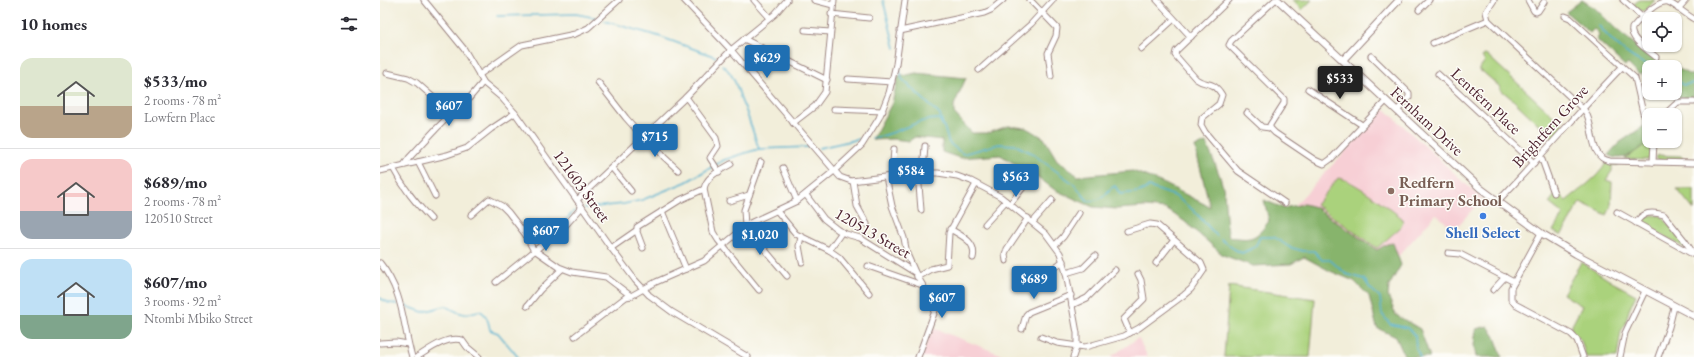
<!DOCTYPE html>
<meta charset="utf-8">
<style>
:root{--surface:#fff;--page:#f2f2f3;--text:#2b2b33;--muted:#7c7c81;--line:#e1e1e2;--accent:#1f6fb2}
body{margin:0;font-family:"EB Garamond",serif;background:var(--page);color:var(--text);height:100vh;display:flex;flex-direction:column;font-size:15px;white-space:nowrap}
*{box-sizing:border-box;margin:0}
p{font-size:13px;color:var(--muted)}
.icon{flex:none;width:22px;height:22px;fill:none;stroke:currentColor;stroke-width:2;stroke-linecap:round;stroke-linejoin:round}
.map{position:relative;flex:1;overflow:hidden}
.drawer{display:flex;flex-direction:column;background:var(--surface);width:380px}
.drawer>*{flex:none}
.controls{position:absolute;left:1262px;top:12px;display:grid;gap:8px}
.controls a{display:grid;place-items:center;width:40px;height:40px;border-radius:8px;background:var(--surface);box-shadow:0 1px 3px #0004;font-size:20px}
.price{position:absolute;translate:-50% -34px;padding:0 9px;border-radius:4px;background:var(--accent);color:#fff;font-size:13px;line-height:26px;filter:drop-shadow(0 1px 2px #0008)}
.price::after{content:'';position:absolute;left:50%;top:24px;width:12px;height:9px;margin-left:-6px;background:inherit;clip-path:polygon(0 0,100% 0,50% 100%)}
.price.selected{background:#222;color:#fff}
ul{padding:0;list-style:none}
li{display:flex;align-items:center;gap:12px;height:100px;padding:0 20px}
li+li{border-top:1px solid var(--line)}
li span{display:grid;place-items:center;flex:none;width:112px;height:80px;border-radius:12px;color:#555}
li>.icon{margin-inline-start:auto}
span .icon{width:48px;height:48px;fill:#fffc;stroke-width:1}
li b{font-size:17px}
h2{display:flex;justify-content:space-between;align-items:center;height:48px;padding:0 20px;font-size:17px}
main{display:flex;flex:1;min-height:0}
.map>svg:first-child{display:block}
.built{fill:#f7cfd5}
.green{fill:#aad27c;stroke:#7a7854}
.forest{fill:#87b46c;stroke:#686a4c}
.lines{fill:none;stroke-linecap:round;stroke-linejoin:round}
.stream{stroke:#50b0cf;stroke-width:1.5}
.minor-casing{stroke:#9e8682;stroke-width:7}
.tertiary-casing{stroke:#9e8682;stroke-width:8}
.minor{stroke:#fff;stroke-width:5}
.tertiary{stroke:#fff;stroke-width:6}
.education-dot{fill:#8d6e63;stroke:#fdfcf7;stroke-width:1.5}
.shop-dot{fill:#3f7fe0;stroke:#fdfcf7;stroke-width:1.5}
.labels{text-anchor:middle;dominant-baseline:central;stroke-width:3;stroke-linejoin:round;paint-order:stroke}
.street-label{font-size:16px;fill:#4a1f2b;stroke:#fdfcf7}
.education-label{font-size:16px;font-weight:bold;fill:#785e54;stroke:#fdfcf7;text-anchor:start}
.shop-label{font-size:16px;font-weight:bold;fill:#366cbe;stroke:#fdfcf7}
</style>
<main>
<section class="drawer">
<h2>10 homes<svg class="icon" aria-label="filters" viewBox="0 0 24 24"><path d="M4 7h16M4 17h16"/><circle cx="9" cy="7" r="2"/><circle cx="15" cy="17" r="2"/></svg></h2>
<ul>
<li><span style="background:linear-gradient(#dfe7d0 60%,#b9a48a 0)"><svg class="icon" aria-label="home" viewBox="0 0 24 24"><path d="M3 11l9-7 9 7M6 9v11h12V9"/></svg></span><div><b>$533/mo</b><p>2 rooms · 78 m²</p><p>Lowfern Place</p></div></li>
<li><span style="background:linear-gradient(#f6c9c9 65%,#9aa5b1 0)"><svg class="icon" aria-label="home" viewBox="0 0 24 24"><path d="M3 11l9-7 9 7M6 9v11h12V9"/></svg></span><div><b>$689/mo</b><p>2 rooms · 78 m²</p><p>120510 Street</p></div></li>
<li><span style="background:linear-gradient(#bfe0f5 70%,#7fa58c 0)"><svg class="icon" aria-label="home" viewBox="0 0 24 24"><path d="M3 11l9-7 9 7M6 9v11h12V9"/></svg></span><div><b>$607/mo</b><p>3 rooms · 92 m²</p><p>Ntombi Mbiko Street</p></div></li>
</ul>
</section>
<div class="map">
<svg width="1314" height="357" viewBox="0 0 1314 357">
<rect width="100%" height="100%" fill="#fdfcf7"/>
<filter id="ink" filterUnits="userSpaceOnUse"><feTurbulence type="fractalNoise" baseFrequency=".025" numOctaves="2"/><feDisplacementMap in="SourceGraphic" scale="8" xChannelSelector="R" yChannelSelector="G"/><feConvolveMatrix kernelMatrix="1 2 1 2 8 2 1 2 1" color-interpolation-filters="sRGB"/></filter>
<filter id="wash" filterUnits="userSpaceOnUse"><feTurbulence type="fractalNoise" baseFrequency=".012" numOctaves="4" result="noise"/><feDisplacementMap in="SourceGraphic" scale="16" xChannelSelector="R" yChannelSelector="G"/><feGaussianBlur stdDeviation="0.9" result="paint"/><feColorMatrix in="noise" values="0 0 0 0 0 0 0 0 0 0 0 0 0 0 0 0 0 1.4 0 .05"/><feComposite in="paint" operator="in"/></filter>
<g filter="url(#wash)">
<rect width="100%" height="100%" fill="#f2eeda"/>
<g class="built">
<polygon points="1005,109 1102,199 1074,230 1056,214 1007,269 914,206"/>
<polygon points="553,328 625,356 625,357 541,357"/>
<polygon points="758,338 768,357 731,357"/>
</g>
<g class="green">
<polygon points="912,0 932,0 922,10"/>
<path d="M1259 0H1275L1265 11C1259 11 1256 9 1253 5Z"/>
<polygon points="1106,54 1184,126 1174,139 1132,99 1120,89 1120,87 1103,72 1099,71 1099,69 1105,61 1102,57"/>
<polygon points="1270,141 1272,141 1271,155 1268,160 1244,159"/>
<polygon points="1278,155 1301,156 1304,160 1279,160 1276,158"/>
<path d="M1239 162 1238 165H1232V171L1226 180 1232 182 1231 207 1227 215 1200 202 1181 236 1173 231 1183 214 1169 203 1177 192 1186 201C1200 189 1217 179 1226 163Z"/>
<path d="M958 178C971 178 1010 209 1022 218L1023 222 1021 227 997 248 936 205Z"/>
<polygon points="1297,189 1314,189 1314,210"/>
<polygon points="1272,215 1282,216 1306,246 1305,248 1261,223 1260,220 1267,216"/>
<polygon points="1201,262 1232,282 1256,295 1249,310 1245,325 1241,331 1237,357 1206,357 1201,340 1190,329 1202,306 1183,294"/>
<polygon points="849,286 935,299 930,357 844,357"/>
</g>
<g class="forest">
<path d="M1202 0 1216 9 1238 31 1274 59 1292 65 1310 75H1314V96L1311 98C1303 98 1293 98 1286 93H1295V67H1269V72L1259 75 1248 64 1245 66 1217 40 1219 34 1214 29 1210 33 1186 12Z"/>
<path d="M536 73 586 78 574 105V113L592 133H608L628 126 646 128 664 138 677 160 698 176 753 171 785 184 830 207 815 147 826 143C832 157 839 171 843 187 846 202 845 221 849 237 872 240 875 240 889 221L884 200 903 208 924 204 935 207 997 250 1007 244 1013 243 1021 265 1009 286 1008 296 1016 315 1040 329 1050 357H1025L1016 337 997 328 989 296 974 281 950 271 924 257 911 264 873 266 843 255 804 221 786 209 765 207 737 209 713 207 675 190 655 175 620 155 580 158 562 152V140L535 137 529 141 513 139 492 140 512 103 518 77Z"/>
<path d="M1268 125 1270 141C1257 150 1244 164 1228 155L1239 143 1264 126Z"/>
<polygon points="1108,326 1115,337 1122,357 1096,357 1094,345 1096,329"/>
</g>
<g class="lines">
<g class="stream">
<polyline points="503,0 515,48"/>
<polyline points="117,16 196,14 217,18"/>
<polyline points="224,21 278,36 336,57"/>
<path d="M1219 26C1233 43 1251 61 1274 67"/>
<path d="M342 65C351 71 356 83 359 93 361 99 361 103 365 108L379 149"/>
<polyline points="519,66 522,79 560,115 563,125"/>
<polyline points="1295,78 1303,85 1314,83"/>
<path d="M492 138C515 136 536 118 559 119L564 127 569 143 583 154 619 144 635 145 650 152 694 184 708 201C713 201 719 200 723 197 728 193 729 188 735 186L740 194 759 192 769 187 795 196 813 210 837 236"/>
<polyline points="439,148 479,139"/>
<polyline points="205,208 244,204 262,200 306,182 344,160 362,154 379,149 430,147"/>
<polyline points="178,228 194,211"/>
<polyline points="841,239 854,249 862,253 875,247 880,237 894,237 909,247 923,251 934,251 942,260 950,260 966,274 984,279 990,288 1000,297 1002,314 1010,324 1028,328 1035,336 1036,348 1040,357"/>
<polyline points="0,298 9,303 17,304"/>
<path d="M26 306 43 312 65 306C72 309 79 314 86 314 90 314 95 311 99 311 107 312 109 324 110 330L118 333 138 357"/>
</g>
</g>
</g>
<g filter="url(#ink)">
<g class="lines">
<defs>
<g id="minor">
<polyline points="44,0 84,49 104,83 122,98 135,113 231,248 255,280 269,295 292,312 368,357"/>
<polyline points="304,0 351,50 460,177 471,181 538,173 558,173 577,176 591,181 621,197 666,234 680,253 686,273 697,333 697,345 693,357"/>
<polyline points="374,0 390,18"/>
<polyline points="434,0 453,5"/>
<polyline points="650,0 677,28 676,36 668,53 671,76"/>
<polyline points="777,0 811,37"/>
<path d="M849 0 796 51 795 55 816 79C827 87 832 79 842 95L839 104 822 118 821 125 825 132 858 171 905 203"/>
<polyline points="895,0 851,41 849,45 904,99 904,103 890,125 890,128 895,133 935,160 944,164 951,159 1006,101"/>
<path d="M1114 0 1106 12 1108 20 1205 111C1215 125 1208 158 1230 161L1314 163"/>
<polyline points="1148,0 1154,11 1156,12 1158,11 1164,2"/>
<polyline points="1243,0 1262,17"/>
<polyline points="1298,9 1306,0"/>
<polyline points="1039,10 1049,0"/>
<polyline points="451,14 489,18"/>
<polyline points="1185,16 1190,18 1255,78 1263,113 1269,123"/>
<polyline points="425,30 450,32"/>
<polyline points="520,31 604,13 611,10 623,0"/>
<polyline points="364,39 447,80"/>
<polyline points="1053,43 1108,20"/>
<polyline points="761,49 793,20"/>
<polyline points="991,56 1029,93 1029,97 1017,111"/>
<path d="M1276 57C1269 51 1249 39 1252 28 1259 20 1277 0 1288 2 1297 6 1305 14 1314 19"/>
<polyline points="599,70 651,24 673,0"/>
<polyline points="7,73 28,78 37,83 54,98 64,104 73,114"/>
<polyline points="1058,74 1154,163"/>
<polyline points="99,75 142,45 195,34 208,28 239,0"/>
<polyline points="468,79 512,82"/>
<polyline points="218,82 246,118 263,137"/>
<polyline points="928,89 982,125"/>
<polyline points="306,97 336,138 338,146 330,158 339,172"/>
<polyline points="454,109 503,111"/>
<polyline points="867,113 882,127 890,128"/>
<polyline points="1284,115 1298,102 1314,102"/>
<polyline points="413,123 435,106 445,92 454,0"/>
<polyline points="266,134 284,157 298,170"/>
<polyline points="1161,157 1174,193"/>
<polyline points="38,162 55,196"/>
<polyline points="381,162 364,210 365,226 407,276"/>
<polyline points="1273,162 1274,141"/>
<path d="M351 164C341 170 326 176 324 189L333 232 338 240 379 290"/>
<polyline points="24,165 29,158 56,129 68,117 81,108 103,82"/>
<path d="M13 168C23 188 36 203 51 219"/>
<polyline points="232,168 251,191"/>
<polyline points="403,168 417,201"/>
<polyline points="0,171 67,155 87,148 111,129 135,113"/>
<polyline points="543,172 545,146"/>
<polyline points="538,173 541,210"/>
<polyline points="512,176 514,149"/>
<polyline points="506,177 512,206 524,238 527,254 535,272 556,308 538,357"/>
<polyline points="473,181 477,206 487,224"/>
<polyline points="426,195 444,219 458,230 466,234 480,238 534,272"/>
<polyline points="197,200 306,97 351,50 395,14 407,0"/>
<polyline points="349,201 369,195"/>
<path d="M1117 202C1160 158 1199 111 1242 67"/>
<polyline points="630,204 649,180"/>
<polyline points="282,211 306,269"/>
<polyline points="397,211 416,234 449,250 459,257 489,293"/>
<polyline points="1237,212 1314,255"/>
<polyline points="91,215 109,199 122,206 128,212 145,234 153,249 179,267 192,272 226,277 251,296"/>
<polyline points="653,222 672,200"/>
<path d="M1256 223C1263 212 1271 211 1284 215L1305 241 1313 253"/>
<polyline points="605,224 626,201"/>
<path d="M570 229C582 236 597 242 593 258"/>
<polyline points="1161,233 1131,288 1131,299 1135,304 1191,334 1197,340 1203,357"/>
<polyline points="421,237 419,246 422,262"/>
<polyline points="675,245 683,237 699,213"/>
<polyline points="231,248 257,230"/>
<polyline points="263,248 257,232 257,227 300,200 324,189"/>
<polyline points="449,250 462,232"/>
<polyline points="1068,253 1080,254 1134,282"/>
<polyline points="626,261 625,254 627,249 648,218"/>
<path d="M0 263C24 293 22 322 32 357"/>
<polyline points="776,263 794,240"/>
<polyline points="488,266 542,285"/>
<polyline points="686,273 703,268 715,256"/>
<polyline points="537,277 551,269 567,265 569,233 596,184"/>
<polyline points="659,279 683,261"/>
<polyline points="116,282 184,227 202,207"/>
<polyline points="1113,290 1125,277"/>
<polyline points="692,305 707,298 735,270"/>
<polyline points="147,306 160,290 182,269"/>
<polyline points="642,329 646,315 649,312 691,295"/>
<polyline points="750,333 744,319 764,299 761,280 758,274"/>
<polyline points="195,336 246,297 251,296 276,282 324,261 370,223 417,201 454,171 482,145 499,118 509,93 516,64 525,0"/>
<polyline points="661,337 677,343 705,347 744,336 759,328 804,295 811,289 824,270 821,263 777,225 770,224 747,231"/>
<polyline points="0,343 16,342 28,344"/>
<path d="M37 357C50 349 66 336 82 340L87 347 99 357"/>
<polyline points="1240,357 1245,333 1265,291"/>
<polyline points="1278,357 1289,327 1294,307"/>
</g>
<g id="tertiary">
<polyline points="898,0 1100,188 1161,233 1196,254 1314,316"/>
<polyline points="963,60 1019,0"/>
</g>
</defs>
<use href="#minor" class="minor-casing"/>
<use href="#tertiary" class="tertiary-casing"/>
<use href="#minor" class="minor"/>
<use href="#tertiary" class="tertiary"/>
</g>
</g>
<circle class="education-dot" cx="1011" cy="191" r="4"/>
<circle class="shop-dot" cx="1103" cy="216" r="4"/>
<g class="labels">
<g class="street-label">
<text transform="translate(1106 101) rotate(43)">Lentfern Place</text>
<text transform="translate(1047 121) rotate(43)">Fernham Drive</text>
<text transform="translate(1170 126) rotate(-48)">Brightfern Grove</text>
<text transform="translate(202 186) rotate(54)">121603 Street</text>
<text transform="translate(493 233) rotate(30)">120513 Street</text>
</g>
<g class="education-label">
<text x="1019" y="182">Redfern<tspan x="1019" dy="18">Primary School</tspan></text>
</g>
<g class="shop-label">
<text x="1103" y="232">Shell Select</text>
</g>
</g>
</svg>
<div class="controls">
<a><svg class="icon" aria-label="locate" viewBox="0 0 24 24"><circle cx="12" cy="12" r="6"/><path d="M12 2v4M12 18v4M2 12h4M18 12h4"/></svg></a>
<a>+</a>
<a>−</a>
</div>
<b class="price" style="left:387px;top:79px">$629</b>
<b class="price selected" style="left:960px;top:100px">$533</b>
<b class="price" style="left:69px;top:127px">$607</b>
<b class="price" style="left:275px;top:158px">$715</b>
<b class="price" style="left:531px;top:192px">$584</b>
<b class="price" style="left:636px;top:198px">$563</b>
<b class="price" style="left:166px;top:252px">$607</b>
<b class="price" style="left:380px;top:256px">$1,020</b>
<b class="price" style="left:654px;top:300px">$689</b>
<b class="price" style="left:562px;top:319px">$607</b>
</div>
</main>
